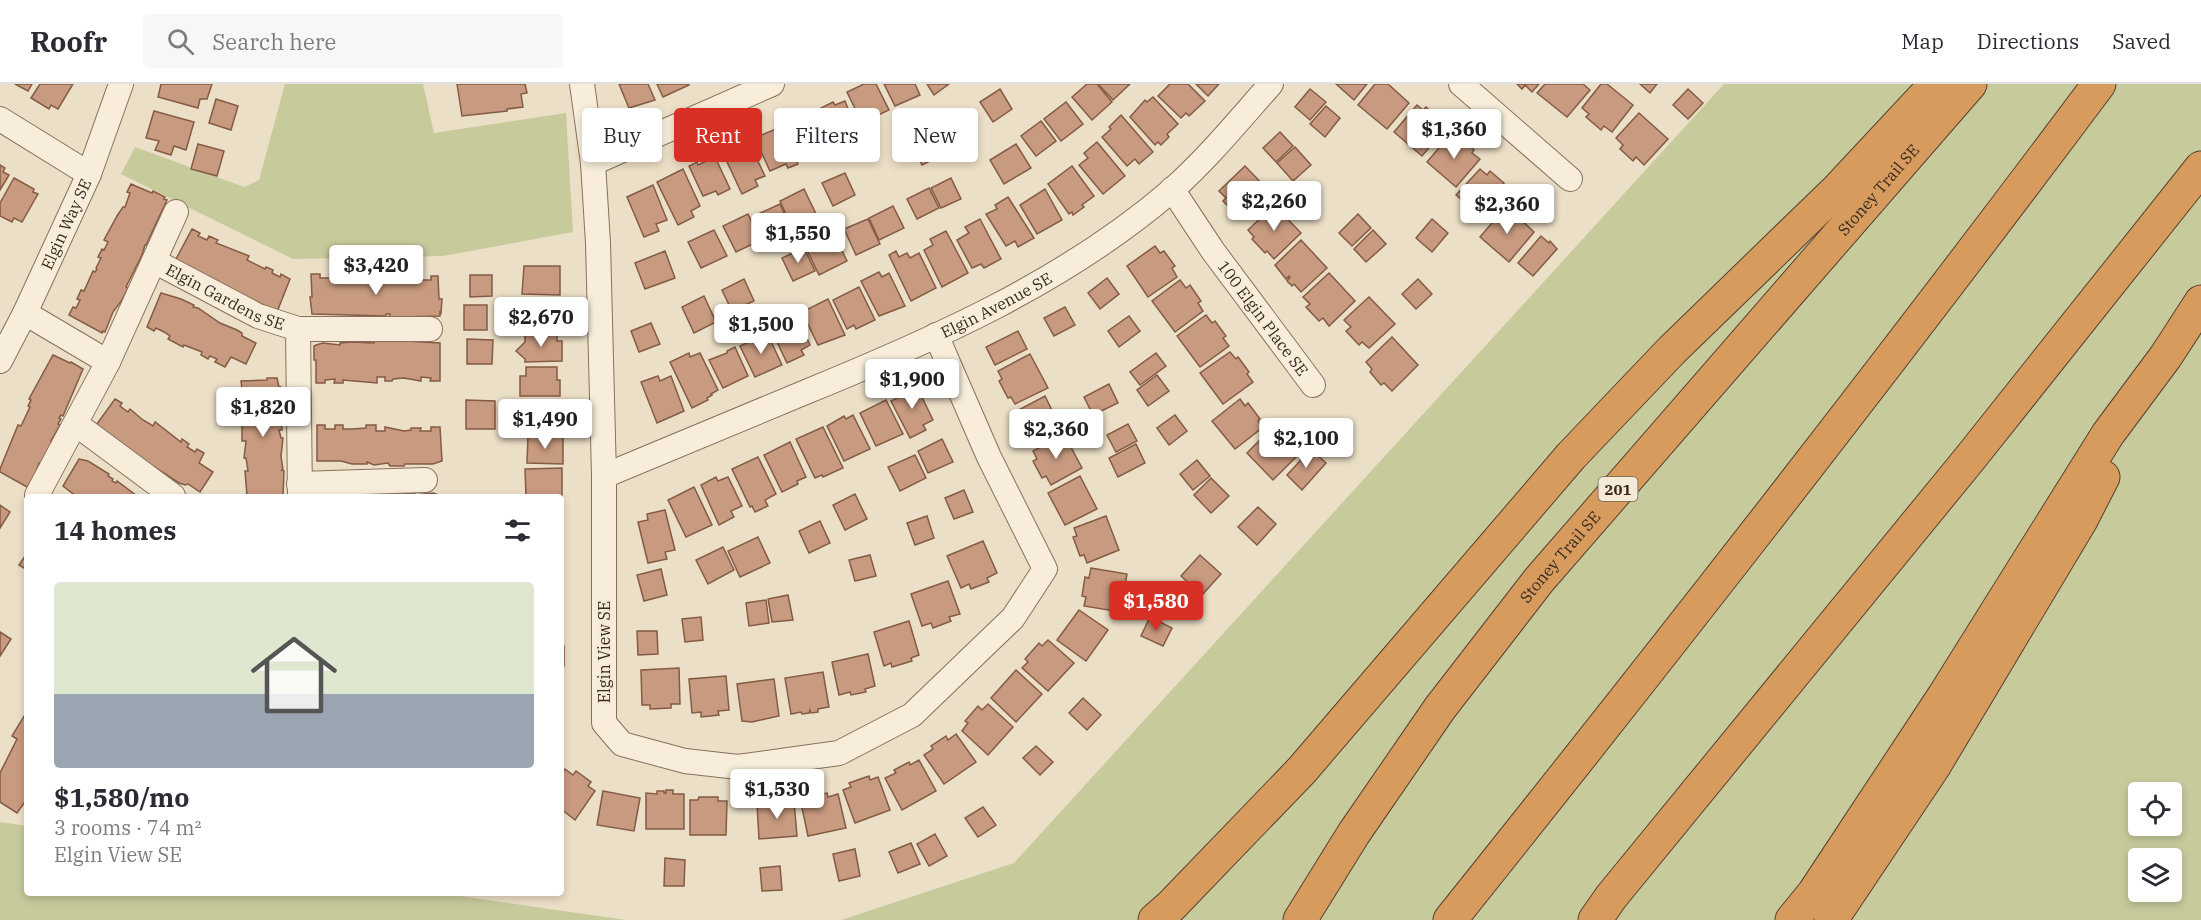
<!DOCTYPE html>
<meta charset="utf-8">
<style>
:root{--surface:#fff;--page:#f7f7f7;--text:#2b2b33;--muted:#7c7c81;--line:#e1e1e2;--accent:#d93025}
body{margin:0;font-family:"IBM Plex Serif",serif;background:var(--page);color:var(--text);height:100vh;display:flex;flex-direction:column;font-size:22px;white-space:nowrap}
*{box-sizing:border-box;margin:0}
p{font-size:20px;color:var(--muted)}
.icon{flex:none;width:33px;height:33px;fill:none;stroke:currentColor;stroke-width:2;stroke-linecap:round;stroke-linejoin:round}
.map{position:relative;flex:1;overflow:hidden}
.details{position:absolute;left:24px;top:410px;width:540px;height:402px;display:flex;flex-direction:column;background:var(--surface);border-radius:6px;box-shadow:0 3px 9px #0003}
.details>*{flex:none}
.top-card{position:absolute;left:582px;top:24px;width:570px;height:54px;display:flex;gap:12px}
.tools{position:absolute;left:2128px;top:698px;display:grid;gap:12px}
.tools a{display:grid;place-items:center;width:54px;height:54px;border-radius:6px;background:var(--surface);box-shadow:0 3px 9px #0003;font-size:30px}
.price{position:absolute;translate:-50% -51px;padding:0 14px;border-radius:6px;background:#fff;color:#222;font-size:20px;line-height:39px;filter:drop-shadow(0 2px 3px #0008)}
.price::after{content:'';position:absolute;left:50%;top:36px;width:18px;height:14px;margin-left:-9px;background:inherit;clip-path:polygon(0 0,100% 0,50% 100%)}
.price.selected{background:var(--accent);color:#fff}
ul{padding:0;list-style:none}
li{display:grid;align-content:center;gap:12px;height:318px;padding:0 30px}
li span{display:grid;place-items:center;height:186px;border-radius:6px;color:#555}
li>.icon{margin-inline-start:auto}
span .icon{width:108px;height:108px;fill:#fffc;stroke-width:1}
li b{font-size:26px}
h2{display:flex;justify-content:space-between;align-items:center;height:72px;padding:0 30px;font-size:26px}
.tag{padding:0 21px;border-radius:6px;background:var(--surface);box-shadow:0 3px 9px #0003;font-size:21px;line-height:54px}
.tag.selected{background:var(--accent);color:#fff}
header{display:flex;align-items:center;gap:36px;box-sizing:border-box;height:84px;padding:0 30px;background:var(--surface);border-bottom:2px solid var(--line)}
header strong{font-size:28px}
nav{display:flex;gap:33px;margin-inline-start:auto;font-size:21px}
.search{width:420px;height:54px;background:var(--page);display:flex;align-items:center;gap:15px;box-sizing:border-box;padding:0 21px;border-radius:6px;color:var(--muted);font-size:22px}
.map>svg:first-child{display:block}
.green{fill:#c7ca9b;fill-rule:evenodd}
.building{fill:#c89a7f;stroke:#845b44;stroke-width:1.5}
.lines{fill:none;stroke-linecap:round;stroke-linejoin:round}
.minor-casing{stroke:#87715d;stroke-width:26}
.highway-casing{stroke:#554031;stroke-width:35}
.minor{stroke:#f7edda;stroke-width:24}
.highway{stroke:#d69b5d;stroke-width:33}
.labels{text-anchor:middle;dominant-baseline:central;stroke-width:4.5;stroke-linejoin:round;paint-order:stroke}
.shield{fill:#f4ead6;stroke:#706457;stroke-width:1.5}
.shield-label{font-size:15px;font-weight:bold;fill:#382a20}
.street-label{font-size:16px;fill:#382a20;stroke:#f4ead6}
</style>
<header>
<strong>Roofr</strong>
<div class="search"><svg class="icon" aria-label="search" viewBox="0 0 24 24"><circle cx="10" cy="10" r="6"/><path d="M15 15l6 6"/></svg>Search here</div>
<nav><a>Map</a><a>Directions</a><a>Saved</a></nav>
</header>
<div class="map">
<svg width="2201" height="836" viewBox="0 0 2201 836">
<rect width="100%" height="100%" fill="#ecdfc7"/>
<g class="green">
<polygon points="285,0 423,0 434,49 566,29 573,148 443,172 293,175 121,90 135,63 244,103 259,96"/>
<path d="M1724 0H2201V836H841L1014 779ZM2139 708H2172V741H2139ZM2139 774H2172V807H2139Z"/>
<polygon points="0,738 27,742 27,808 432,808 626,836 0,836"/>
</g>
<g class="building">
<polygon points="15,0 32,0 28,7"/>
<polygon points="40,0 73,0 58,25 51,21 49,25 31,14"/>
<polygon points="161,0 212,0 207,15 200,15 198,24 158,13"/>
<polygon points="457,0 525,0 527,9 521,10 523,23 507,25 507,27 462,32"/>
<polygon points="619,0 648,0 655,16 629,24"/>
<polygon points="657,0 689,0 689,1 663,13"/>
<polygon points="864,0 876,0 889,26 862,39 847,8"/>
<polygon points="884,0 915,0 920,11 895,22"/>
<polygon points="927,0 949,0 934,11"/>
<polygon points="1087,0 1097,0 1112,18 1092,36 1072,13"/>
<polygon points="1098,0 1130,0 1113,16"/>
<polygon points="1170,0 1188,0 1205,17 1189,32 1186,29 1181,34 1158,12"/>
<polygon points="1196,0 1219,0 1208,12"/>
<polygon points="1336,0 1367,0 1354,16"/>
<polygon points="1375,0 1388,0 1409,19 1387,45 1358,21"/>
<polygon points="1517,0 1539,0 1532,8 1525,1 1522,5"/>
<polygon points="1545,0 1583,0 1590,6 1567,33 1537,9"/>
<polygon points="1601,0 1607,0 1633,21 1612,48 1604,42 1601,46 1586,33 1589,30 1582,24"/>
<polygon points="1640,0 1657,0 1650,9"/>
<polygon points="1000,5 1012,25 993,38 980,18"/>
<polygon points="1310,5 1326,18 1310,36 1295,23"/>
<polygon points="1688,5 1703,19 1688,35 1673,21"/>
<polygon points="1153,13 1178,40 1167,50 1169,53 1161,61 1158,58 1155,61 1130,33 1145,16 1147,18"/>
<polygon points="216,15 238,22 231,46 209,39"/>
<polygon points="845,17 859,52 846,58 842,49 832,54 819,25 833,18 835,21"/>
<polygon points="1066,18 1083,40 1061,57 1044,35"/>
<polygon points="1417,21 1423,26 1426,23 1441,37 1439,40 1445,45 1422,72 1394,48"/>
<polygon points="1326,22 1340,34 1325,53 1310,40"/>
<polygon points="811,26 827,61 801,72 785,38"/>
<polygon points="154,27 194,38 186,66 174,62 171,71 155,66 159,57 146,54"/>
<polygon points="1639,29 1668,55 1644,81 1636,73 1633,77 1620,65 1623,61 1616,54"/>
<polygon points="1121,31 1153,68 1139,80 1135,75 1127,82 1102,53 1111,45 1109,43"/>
<polygon points="1041,37 1056,57 1036,72 1021,52"/>
<polygon points="781,43 798,80 788,84 786,80 770,87 753,50 758,48 759,52"/>
<polygon points="934,44 946,69 922,81 910,56"/>
<polygon points="1280,48 1293,62 1276,78 1263,64"/>
<polygon points="1450,51 1458,58 1461,55 1474,66 1472,69 1480,75 1456,103 1427,78"/>
<polygon points="747,54 765,92 755,96 758,102 742,110 722,67"/>
<polygon points="1097,58 1125,92 1103,110 1079,81 1088,74 1084,69"/>
<polygon points="198,60 224,67 217,92 191,85"/>
<polygon points="1016,60 1031,84 1004,100 990,76"/>
<polygon points="1295,63 1311,81 1293,97 1277,79"/>
<polygon points="715,73 730,105 718,111 716,107 703,112 689,82 697,78 698,81"/>
<polygon points="0,81 5,84 3,88 9,91 0,106"/>
<polygon points="1072,82 1094,112 1082,121 1084,123 1073,131 1072,128 1069,130 1048,100"/>
<polygon points="1245,82 1272,110 1245,135 1238,128 1236,130 1223,117 1226,114 1219,107"/>
<polygon points="683,85 700,122 691,127 694,133 678,141 657,98"/>
<polygon points="1480,85 1487,91 1490,87 1504,99 1501,103 1509,109 1486,136 1456,111"/>
<polygon points="845,89 855,111 833,122 822,99"/>
<polygon points="14,94 34,105 33,108 38,110 22,138 14,134 12,138 0,132 0,119"/>
<polygon points="951,94 961,115 941,124 931,104"/>
<polygon points="131,100 152,109 153,107 165,113 164,115 167,116 146,161 145,161 142,171 126,203 128,204 122,216 113,228 105,248 103,247 102,249 69,231 73,223 76,224 80,216 77,215 81,206 84,207 93,187 95,188 97,185 96,184 101,174 98,173 102,165 104,166 108,158 104,156 117,132 123,123 125,123 130,109 127,108"/>
<polygon points="653,101 667,136 656,140 659,147 644,153 627,113"/>
<polygon points="929,104 939,124 917,135 907,115"/>
<polygon points="804,105 816,130 791,141 780,117"/>
<polygon points="1045,105 1062,136 1037,150 1020,121"/>
<polygon points="1008,113 1034,154 1018,163 1015,157 1006,162 986,130 997,125 995,121"/>
<polygon points="780,120 790,142 766,153 756,131"/>
<polygon points="1274,121 1301,149 1274,175 1267,167 1265,169 1252,155 1254,153 1248,146"/>
<polygon points="893,122 904,144 879,156 869,134"/>
<polygon points="1505,124 1512,130 1514,129 1534,148 1509,178 1480,153"/>
<polygon points="748,130 759,153 753,156 755,159 736,168 723,142"/>
<polygon points="1358,130 1371,144 1352,162 1339,149"/>
<polygon points="868,135 880,160 856,171 844,145"/>
<polygon points="980,135 1001,175 984,184 981,180 972,184 957,156 969,149 965,143"/>
<polygon points="1432,135 1448,149 1432,168 1416,154"/>
<polygon points="192,145 200,149 198,152 207,156 209,152 218,156 216,159 249,172 247,176 265,185 266,183 273,186 272,189 280,193 281,190 290,195 277,228 175,177"/>
<polygon points="714,146 727,172 701,184 688,158"/>
<polygon points="1373,146 1386,160 1366,178 1354,165"/>
<polygon points="946,147 968,189 942,203 924,166 933,161 930,155"/>
<polygon points="834,150 847,177 819,191 806,164"/>
<polygon points="1541,152 1549,159 1550,157 1557,165 1533,192 1518,179"/>
<polygon points="1301,156 1327,184 1301,208 1294,200 1292,202 1287,197 1290,193 1289,192 1286,195 1275,181"/>
<polygon points="1155,162 1160,169 1164,167 1175,182 1172,184 1177,193 1148,213 1127,182"/>
<polygon points="804,164 815,187 793,197 782,174"/>
<polygon points="665,167 675,194 645,205 635,179"/>
<polygon points="896,167 899,173 907,169 910,174 919,169 936,204 911,217 889,171"/>
<polygon points="524,182 560,182 560,211 522,210"/>
<polygon points="879,188 882,193 889,189 905,222 879,232 861,197"/>
<polygon points="1329,189 1355,217 1329,242 1323,234 1319,237 1306,223 1310,220 1303,213"/>
<polygon points="311,190 320,190 320,194 330,194 330,190 347,193 373,190 374,195 382,195 382,192 392,192 411,195 411,192 421,192 421,196 431,196 431,192 438,192 439,215 442,215 441,229 440,228 440,232 404,233 389,233 390,230 386,230 386,232 312,230 310,213 312,213"/>
<polygon points="470,191 492,191 492,212 470,213"/>
<polygon points="1107,194 1119,210 1100,225 1088,209"/>
<polygon points="744,195 754,217 732,227 722,206"/>
<polygon points="1418,195 1432,210 1416,225 1402,210"/>
<polygon points="1180,196 1186,204 1190,201 1201,217 1198,219 1203,227 1175,248 1152,217"/>
<polygon points="859,203 875,236 856,245 854,241 847,245 833,216"/>
<polygon points="161,209 181,215 194,221 193,223 198,224 220,239 237,246 242,249 242,252 256,259 246,280 231,273 225,283 215,278 217,275 210,272 208,275 201,271 202,268 184,261 183,263 168,255 170,252 164,248 156,244 154,247 147,243"/>
<polygon points="704,212 716,238 694,249 682,223"/>
<polygon points="1369,213 1395,240 1369,264 1362,258 1359,261 1346,247 1351,243 1344,236"/>
<polygon points="828,215 845,251 818,261 802,228"/>
<polygon points="516,216 559,216 559,227 565,227 565,245 523,245 523,235 516,235"/>
<rect x="464" y="221" width="23" height="25"/>
<polygon points="792,223 810,261 801,266 804,271 787,279 769,241 778,236 775,231"/>
<polygon points="1065,223 1075,241 1054,252 1044,234"/>
<polygon points="1206,231 1212,239 1215,237 1226,252 1223,254 1229,262 1200,283 1177,252"/>
<polygon points="1129,232 1140,247 1119,263 1108,247"/>
<polygon points="651,239 660,260 639,268 631,247"/>
<polygon points="1018,247 1027,265 995,281 986,263"/>
<polygon points="767,249 782,281 755,293 740,262"/>
<polygon points="525,250 557,250 557,257 562,257 562,277 525,278 525,275 516,267 525,258"/>
<polygon points="1392,253 1418,281 1392,307 1384,299 1381,301 1370,288 1372,285 1366,278"/>
<polygon points="467,255 493,256 492,280 467,280"/>
<polygon points="389,256 440,259 440,297 430,297 431,294 421,293 421,297 404,294 393,295 392,297 385,297 385,293 377,293 377,299 343,296 343,299 334,299 335,295 325,296 325,299 316,299 316,276 314,276 314,262 316,261 323,259 340,261 340,259 352,258 374,259 374,257"/>
<polygon points="735,263 748,292 723,304 709,276 727,269 727,267"/>
<polygon points="1230,268 1236,275 1238,273 1249,288 1247,290 1253,298 1223,320 1200,289"/>
<polygon points="689,269 690,273 700,269 718,306 711,310 712,311 707,314 708,316 692,324 670,278"/>
<polygon points="1156,269 1166,282 1140,301 1130,288"/>
<polygon points="1030,270 1048,304 1015,320 1011,313 1008,314 999,297 1002,295 998,287"/>
<polygon points="53,271 70,279 71,278 83,285 63,332 61,331 59,334 61,335 58,340 60,341 51,357 53,358 41,380 39,379 33,396 27,403 0,388 0,385 18,341 21,342 30,323 28,322 31,316 29,315"/>
<polygon points="526,283 557,283 557,296 560,296 560,312 520,312 520,292 526,292"/>
<polygon points="1157,291 1169,307 1148,322 1137,306"/>
<polygon points="658,292 660,297 671,292 684,327 657,339 641,298"/>
<polygon points="267,294 277,294 279,303 281,303 281,317 279,316 279,320 282,346 279,346 281,354 283,354 281,372 283,386 281,386 284,387 283,412 247,412 245,387 248,387 246,374 244,374 246,357 242,357 242,332 245,332 245,324 242,324 244,305 242,305 241,297 267,296"/>
<polygon points="915,299 933,336 923,341 926,346 910,354 891,317 901,312 898,306"/>
<polygon points="1109,300 1118,319 1093,331 1084,313"/>
<polygon points="1045,312 1061,345 1030,361 1026,354 1023,356 1014,337 1017,336 1013,329"/>
<polygon points="115,315 122,319 120,322 128,328 130,325 143,336 153,342 155,338 181,358 182,355 189,360 187,363 195,368 197,365 204,369 199,379 213,388 200,408 188,400 185,401 179,399 94,344"/>
<polygon points="1240,315 1245,322 1248,319 1260,335 1258,337 1262,344 1235,365 1212,337"/>
<polygon points="466,316 495,317 495,345 466,345"/>
<polygon points="886,316 903,350 876,362 860,329"/>
<polygon points="524,317 563,317 563,346 522,346"/>
<polygon points="853,331 870,365 844,377 827,342 844,332 846,335"/>
<polygon points="1175,331 1187,347 1169,361 1157,344"/>
<polygon points="1128,340 1137,357 1116,368 1107,351"/>
<polygon points="317,341 325,341 325,345 335,345 335,341 343,341 343,345 351,345 366,344 366,341 376,341 376,347 385,347 385,343 404,347 411,346 411,344 421,344 420,347 431,347 431,343 440,343 442,377 433,380 405,380 404,382 390,382 388,379 374,381 367,378 367,380 352,380 341,377 317,377"/>
<polygon points="823,343 843,384 823,393 822,391 815,394 796,355"/>
<polygon points="1271,345 1298,371 1273,396 1247,369"/>
<polygon points="1064,350 1082,384 1051,401 1046,392 1042,394 1033,377 1037,375 1033,367"/>
<polygon points="528,351 563,352 563,380 527,379"/>
<polygon points="942,355 953,378 928,389 918,367"/>
<polygon points="790,358 806,393 797,397 798,400 782,408 764,371"/>
<polygon points="1136,360 1145,379 1118,393 1109,374"/>
<polygon points="1311,365 1326,379 1302,406 1287,391"/>
<polygon points="915,371 926,394 900,407 888,383"/>
<polygon points="758,373 776,410 765,416 768,422 755,428 752,422 750,423 732,385"/>
<polygon points="79,375 88,377 109,390 108,392 113,395 112,397 116,399 117,397 137,412 76,412 63,402"/>
<polygon points="1197,376 1210,392 1193,406 1180,390"/>
<polygon points="562,384 562,413 526,412 525,385"/>
<polygon points="1080,392 1097,425 1065,441 1048,409"/>
<polygon points="716,393 718,397 728,393 742,422 731,427 734,433 719,441 701,401"/>
<polygon points="1211,394 1229,412 1211,429 1194,411"/>
<polygon points="694,403 712,441 686,453 668,416"/>
<polygon points="964,406 973,428 954,435 945,414"/>
<polygon points="389,407 404,407 404,409 415,409 414,411 433,409 442,412 368,412 368,411 374,411 374,409 388,409 389,411"/>
<polygon points="855,410 867,435 845,446 833,421"/>
<polygon points="0,421 10,428 0,444"/>
<polygon points="1258,423 1276,440 1257,461 1238,443"/>
<polygon points="665,426 675,466 665,468 667,475 648,479 638,438 648,436 647,430"/>
<polygon points="927,432 934,454 915,461 907,439"/>
<polygon points="1106,432 1119,466 1087,479 1084,471 1080,472 1073,453 1077,452 1074,444"/>
<polygon points="820,437 830,459 809,469 799,447"/>
<polygon points="758,453 770,479 740,493 728,467"/>
<polygon points="983,457 997,489 987,494 989,498 971,505 969,500 961,504 947,472"/>
<polygon points="723,463 734,486 708,500 696,476"/>
<polygon points="27,469 27,486 19,481"/>
<polygon points="870,471 876,492 855,497 849,476"/>
<polygon points="1200,471 1221,490 1202,511 1181,492"/>
<polygon points="1091,484 1127,490 1120,528 1084,522 1086,513 1082,512 1085,493 1089,494"/>
<polygon points="661,485 667,511 644,517 637,491"/>
<polygon points="948,497 960,530 949,533 951,537 933,544 931,539 922,542 911,510"/>
<polygon points="788,511 793,536 772,538 768,515"/>
<polygon points="766,516 769,539 749,542 746,519"/>
<polygon points="1079,526 1108,546 1086,577 1057,556"/>
<polygon points="701,533 703,556 685,558 682,535"/>
<polygon points="1150,533 1172,544 1163,562 1141,552"/>
<polygon points="909,537 919,571 911,574 912,577 892,583 891,579 884,582 874,548"/>
<polygon points="637,547 657,547 658,570 638,571"/>
<polygon points="0,548 11,555 0,572"/>
<polygon points="1048,556 1074,579 1048,607 1022,584 1028,578 1025,575 1039,559 1042,562"/>
<rect x="561" y="562" width="3" height="20"/>
<polygon points="868,570 875,602 865,605 866,608 851,611 850,608 839,611 832,578"/>
<polygon points="679,584 680,620 671,620 671,624 650,625 650,621 642,621 641,586"/>
<polygon points="1016,586 1042,610 1016,638 991,614"/>
<polygon points="823,588 829,623 818,625 818,628 811,629 810,626 809,629 802,630 801,628 791,630 785,594"/>
<polygon points="726,592 729,626 718,627 719,631 701,633 701,628 692,629 689,595"/>
<polygon points="774,595 779,632 752,638 742,637 737,600"/>
<polygon points="1083,614 1101,631 1087,646 1069,629"/>
<polygon points="988,620 1013,643 988,671 962,647 968,639 965,637 978,622 982,626"/>
<polygon points="26,629 27,715 17,729 0,718 0,689 17,655 12,652"/>
<polygon points="956,650 976,678 944,700 924,671 933,665 931,662 946,652 948,656"/>
<polygon points="1036,662 1053,678 1040,691 1023,674"/>
<polygon points="919,676 936,707 902,726 885,694 896,689 894,686 909,678 910,681"/>
<polygon points="565,685 573,691 576,687 591,698 588,702 595,707 575,736 561,725 561,691"/>
<polygon points="869,692 870,696 878,693 890,726 855,739 843,706 851,703 849,699"/>
<polygon points="666,706 673,706 673,710 684,710 684,745 646,745 646,709 657,710 657,707 664,707 664,709 666,709"/>
<polygon points="603,707 640,714 634,747 597,741"/>
<polygon points="827,709 828,713 838,710 846,744 808,752 801,719 810,717 809,712"/>
<polygon points="699,713 718,713 718,717 727,717 726,751 690,751 690,716 698,716"/>
<polygon points="794,717 797,752 759,755 757,720"/>
<polygon points="983,723 996,741 978,753 965,734"/>
<polygon points="935,750 947,772 929,782 917,760"/>
<polygon points="911,759 920,780 898,789 889,768"/>
<polygon points="855,765 860,792 839,797 833,770"/>
<polygon points="665,774 685,776 684,802 664,802"/>
<polygon points="780,782 782,806 762,807 760,784"/>
</g>
<g class="lines">
<defs>
<g id="minor">
<polyline points="582,0 593,79 598,159 604,392 604,639 622,660 685,677 738,683 839,669 912,631 1013,534 1045,485 989,373 936,251"/>
<polyline points="1461,0 1570,95"/>
<polyline points="0,35 89,90"/>
<polyline points="593,79 772,0"/>
<path id="s1" d="M1172 105 1213 167 1313 301"/>
<path id="s2" d="M154 177 258 232 298 245 300 412"/>
<polyline points="25,229 108,278 176,128"/>
<polyline points="298,245 430,245"/>
<path id="s3" d="M0 277 25 229 89 90 121 0"/>
<polyline points="76,340 173,412"/>
<path id="s4" d="M604 392C669 365 735 338 801 310 931 257 1064 199 1172 106 1208 74 1239 36 1271 0"/>
<polyline points="299,400 425,396"/>
<polyline points="37,411 108,278"/>
</g>
<g id="highway">
<polyline points="1155,836 1171,822 1302,686 1571,372 1672,266 1838,105 1936,0"/>
<path id="s5" d="M1300 836 1354 749 1440 624 1539 496 1970 0"/>
<path d="M1450 836C1670 561 1888 282 2099 0"/>
<polyline points="1595,836 1611,813 1971,373 2201,84"/>
<polyline points="1792,836 1814,809 1944,612 2108,350 2166,272 2201,218"/>
<polyline points="1831,836 1934,682 2081,436 2103,393"/>
</g>
</defs>
<use href="#minor" class="minor-casing"/>
<use href="#highway" class="highway-casing"/>
<use href="#minor" class="minor"/>
<use href="#highway" class="highway"/>
</g>
<g class="labels">
<rect class="shield" x="1598.5" y="393" width="39" height="24" rx="4.5"/>
<g class="shield-label">
<text x="1618" y="405">201</text>
</g>
<g class="street-label">
<text stroke="none"><textPath href="#s5" startOffset="933">Stoney Trail SE</textPath></text>
<text stroke="none"><textPath href="#s3" startOffset="152">Elgin Way SE</textPath></text>
<text stroke="none"><textPath href="#s2" startOffset="80">Elgin Gardens SE</textPath></text>
<text stroke="none"><textPath href="#s4" startOffset="428">Elgin Avenue SE</textPath></text>
<text stroke="none"><textPath href="#s1" startOffset="158">100 Elgin Place SE</textPath></text>
<text stroke="none"><textPath href="#s5" startOffset="447">Stoney Trail SE</textPath></text>
<text transform="translate(604 568) rotate(-90)">Elgin View SE</text>
</g>
</g>
</svg>
<div class="tools">
<a><svg class="icon" aria-label="locate" viewBox="0 0 24 24"><circle cx="12" cy="12" r="6"/><path d="M12 2v4M12 18v4M2 12h4M18 12h4"/></svg></a>
<a><svg class="icon" aria-label="layers" viewBox="0 0 24 24"><path d="M12 4l9 5-9 5-9-5zM3 14l9 5 9-5"/></svg></a>
</div>
<b class="price" style="left:1454px;top:76px">$1,360</b>
<b class="price" style="left:1274px;top:148px">$2,260</b>
<b class="price" style="left:1507px;top:151px">$2,360</b>
<b class="price" style="left:798px;top:180px">$1,550</b>
<b class="price" style="left:376px;top:212px">$3,420</b>
<b class="price" style="left:541px;top:264px">$2,670</b>
<b class="price" style="left:761px;top:271px">$1,500</b>
<b class="price" style="left:912px;top:326px">$1,900</b>
<b class="price" style="left:263px;top:354px">$1,820</b>
<b class="price" style="left:545px;top:366px">$1,490</b>
<b class="price" style="left:1056px;top:376px">$2,360</b>
<b class="price" style="left:1306px;top:385px">$2,100</b>
<b class="price selected" style="left:1156px;top:548px">$1,580</b>
<b class="price" style="left:777px;top:736px">$1,530</b>
<div class="top-card">
<a class="tag">Buy</a>
<a class="tag selected">Rent</a>
<a class="tag">Filters</a>
<a class="tag">New</a>
</div>
<section class="details">
<h2>14 homes<svg class="icon" aria-label="filters" viewBox="0 0 24 24"><path d="M4 7h16M4 17h16"/><circle cx="9" cy="7" r="2"/><circle cx="15" cy="17" r="2"/></svg></h2>
<ul>
<li><span style="background:linear-gradient(#dfe7d0 60%,#9aa5b1 0)"><svg class="icon" aria-label="home" viewBox="0 0 24 24"><path d="M3 11l9-7 9 7M6 9v11h12V9"/></svg></span><div><b>$1,580/mo</b><p>3 rooms · 74 m²</p><p>Elgin View SE</p></div></li>
</ul>
</section>
</div>
